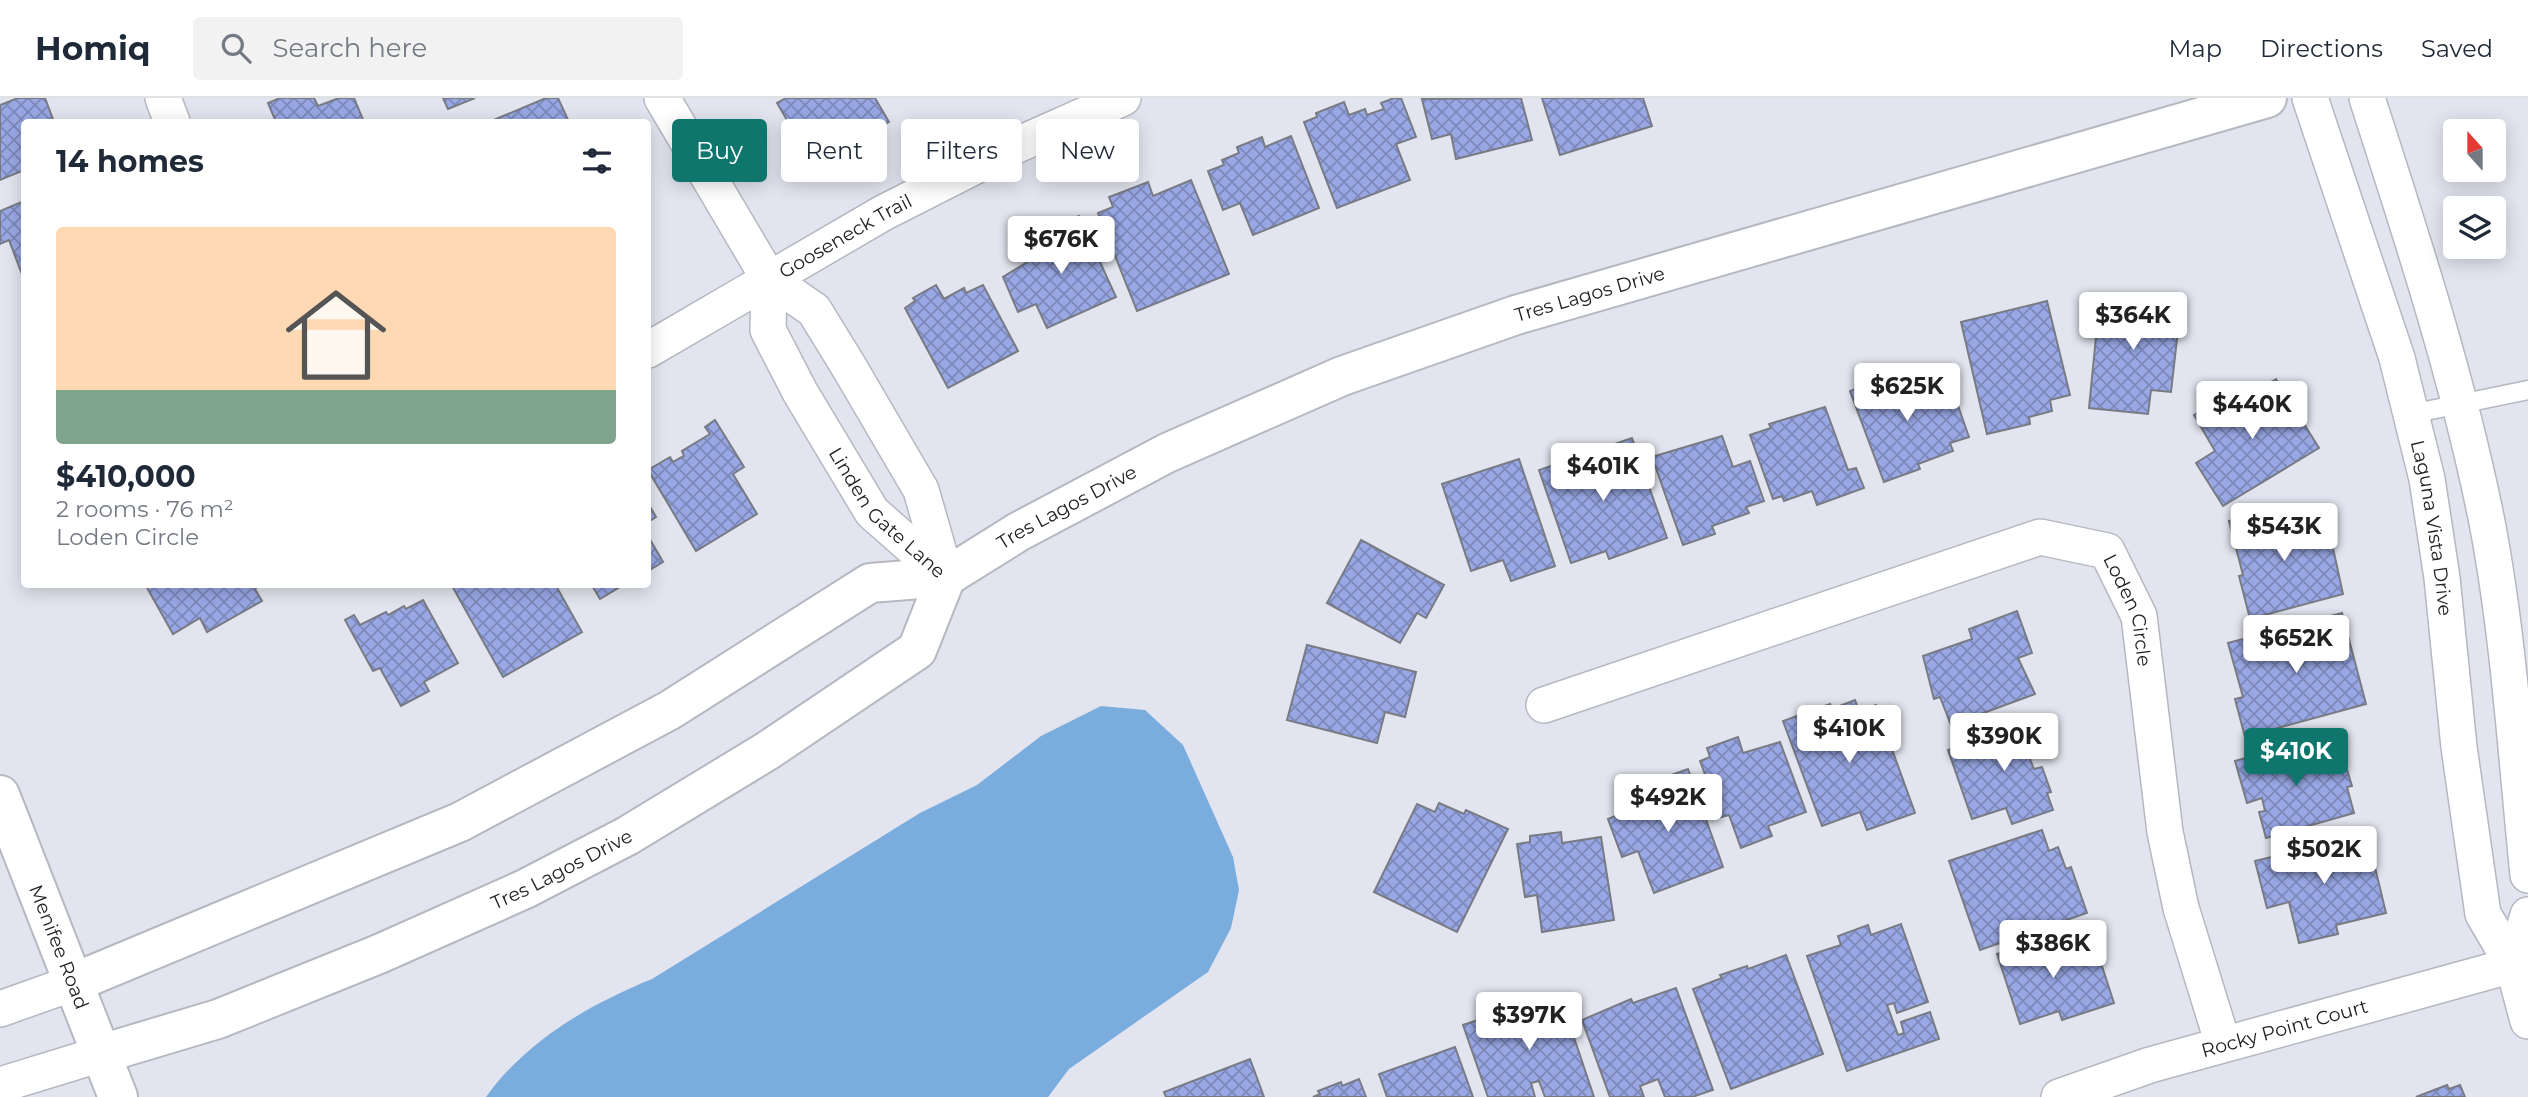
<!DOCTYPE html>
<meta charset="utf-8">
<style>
:root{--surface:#fff;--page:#f2f2f3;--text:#1f2937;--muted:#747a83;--line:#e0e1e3;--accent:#0f766e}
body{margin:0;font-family:Montserrat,sans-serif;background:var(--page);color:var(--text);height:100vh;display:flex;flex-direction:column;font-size:26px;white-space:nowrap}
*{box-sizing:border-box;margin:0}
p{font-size:23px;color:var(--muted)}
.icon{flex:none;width:38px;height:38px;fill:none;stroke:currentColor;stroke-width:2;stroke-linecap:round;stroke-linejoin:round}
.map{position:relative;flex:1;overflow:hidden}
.details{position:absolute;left:21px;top:21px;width:630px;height:469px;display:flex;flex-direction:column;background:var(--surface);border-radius:7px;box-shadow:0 4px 18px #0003}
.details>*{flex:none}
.hud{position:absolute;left:672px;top:21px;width:665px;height:63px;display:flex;gap:14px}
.needle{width:46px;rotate:339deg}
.tools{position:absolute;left:2443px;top:21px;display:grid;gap:14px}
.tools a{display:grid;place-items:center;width:63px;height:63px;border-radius:7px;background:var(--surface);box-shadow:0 4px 18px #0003;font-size:35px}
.price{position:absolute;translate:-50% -60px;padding:0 16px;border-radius:7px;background:#fff;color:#222;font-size:23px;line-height:46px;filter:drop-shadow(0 2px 4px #0008)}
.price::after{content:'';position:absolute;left:50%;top:42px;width:21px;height:16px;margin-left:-10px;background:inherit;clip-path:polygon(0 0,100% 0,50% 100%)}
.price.current{background:var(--accent);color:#fff}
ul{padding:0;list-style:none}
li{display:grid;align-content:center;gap:14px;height:371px;padding:0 35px}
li+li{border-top:2px solid var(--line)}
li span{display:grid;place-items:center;height:217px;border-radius:7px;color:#555}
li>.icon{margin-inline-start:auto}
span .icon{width:126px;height:126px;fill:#fffc;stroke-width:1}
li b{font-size:30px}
h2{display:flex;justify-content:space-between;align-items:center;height:84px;padding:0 35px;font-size:30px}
.pill{padding:0 24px;border-radius:7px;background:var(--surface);box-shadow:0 4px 18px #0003;font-size:24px;line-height:63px}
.pill.current{background:var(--accent);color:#fff}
header{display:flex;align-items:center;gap:42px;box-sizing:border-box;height:98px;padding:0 35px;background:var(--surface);border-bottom:2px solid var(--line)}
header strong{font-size:33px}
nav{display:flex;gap:38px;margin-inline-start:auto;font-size:24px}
.search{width:490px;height:63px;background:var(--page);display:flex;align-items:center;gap:18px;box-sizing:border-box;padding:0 24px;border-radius:7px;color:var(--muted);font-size:26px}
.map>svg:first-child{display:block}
.water{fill:#7bacde}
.building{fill:url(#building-cross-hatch);stroke:#787b83;stroke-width:2}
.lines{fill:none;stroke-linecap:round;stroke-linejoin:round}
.service-casing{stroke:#b5b8c1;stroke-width:21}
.minor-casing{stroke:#b5b8c1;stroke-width:38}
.tertiary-casing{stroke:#b5b8c1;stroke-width:42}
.primary-casing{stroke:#b5b8c1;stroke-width:42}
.service{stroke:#fff;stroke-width:18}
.minor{stroke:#fff;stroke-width:35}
.tertiary{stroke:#fff;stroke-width:38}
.primary{stroke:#fff;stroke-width:38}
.labels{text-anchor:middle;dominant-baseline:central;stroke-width:5;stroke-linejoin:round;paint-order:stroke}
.street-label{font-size:19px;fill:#202124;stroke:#fff}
</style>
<header>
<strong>Homiq</strong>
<div class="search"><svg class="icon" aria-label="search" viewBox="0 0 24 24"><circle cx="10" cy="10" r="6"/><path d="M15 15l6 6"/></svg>Search here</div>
<nav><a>Map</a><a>Directions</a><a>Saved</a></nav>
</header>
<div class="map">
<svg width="2528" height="999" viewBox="0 0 2528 999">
<defs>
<pattern id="building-cross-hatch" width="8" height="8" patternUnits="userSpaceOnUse" patternTransform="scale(1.75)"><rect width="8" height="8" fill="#99a8e5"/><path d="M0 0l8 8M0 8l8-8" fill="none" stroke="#7c88b9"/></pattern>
</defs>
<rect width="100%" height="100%" fill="#e2e5ef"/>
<path class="water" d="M1101 608 1145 612 1183 647 1233 759 1239 792 1231 830 1208 874 1069 971 1048 999H486C526 943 590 906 652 881L920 715 977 687 1041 638Z"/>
<g class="building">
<polygon points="18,0 45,0 54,24 24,24 24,72 0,82 0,7"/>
<polygon points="280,0 314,0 318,8 339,0 354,0 364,24 276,24 268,5"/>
<polygon points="443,0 475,0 448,11"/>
<polygon points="546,0 558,0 569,24 489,24"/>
<polygon points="786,0 875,0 889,24 854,44 857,49 810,76 804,66 799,69 784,43 795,36 777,5"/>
<polygon points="1394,0 1401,0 1416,39 1396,46 1410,82 1337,110 1304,24 1317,19 1316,15 1344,4 1349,17 1365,11 1367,17 1384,11 1381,5"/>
<polygon points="1521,0 1532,42 1456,61 1451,36 1432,41 1422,1"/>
<polygon points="1542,0 1643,0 1652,28 1560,57"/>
<polygon points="1291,38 1319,110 1253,137 1240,105 1223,112 1208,73 1224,67 1222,62 1239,55 1237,49 1262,39 1265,49"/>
<polygon points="1191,82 1229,176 1137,213 1098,115 1113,109 1109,99 1148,84 1153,98"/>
<polygon points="24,103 24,179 23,179 9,142 0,146 0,113"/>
<polygon points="1079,118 1116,199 1047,230 1036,206 1018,214 1003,179 1029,163 1026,157 1048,147 1043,134"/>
<polygon points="936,187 944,201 964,190 966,195 983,187 1018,253 948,290 905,210 915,203 913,200"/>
<polygon points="2109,195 2181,206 2171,294 2151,292 2148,316 2089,310 2100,198 2108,198"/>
<polygon points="2047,203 2070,297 2050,302 2052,313 2029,319 2030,326 1987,336 1961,224"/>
<polygon points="1925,272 1937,306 1955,299 1969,339 1950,345 1953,353 1918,366 1920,371 1884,384 1850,293 1903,274 1905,280"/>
<polygon points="2276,281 2319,350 2223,408 2196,365 2215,353 2194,317 2227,297 2233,307"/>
<polygon points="1825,309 1848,372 1856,370 1864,390 1817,407 1812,393 1784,403 1782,398 1773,401 1750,337 1771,330 1769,326"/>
<polygon points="715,322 744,369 733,376 757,416 696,453 648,372 670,359 673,364 684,358 682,353 710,336 705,329"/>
<polygon points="1722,338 1733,369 1750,363 1764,403 1746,409 1749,415 1712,428 1715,436 1683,447 1652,359"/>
<polygon points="1632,340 1667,440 1609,461 1606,453 1571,465 1539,372"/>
<polygon points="1519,361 1555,468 1511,483 1503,462 1471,473 1442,386"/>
<polygon points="648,405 656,419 648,424"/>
<polygon points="2277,410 2281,428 2321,418 2327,442 2331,441 2343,496 2250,521 2239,478 2243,477 2229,423"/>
<polygon points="648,438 663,464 648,473"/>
<polygon points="1361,442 1444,487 1426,520 1417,515 1400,545 1327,505"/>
<polygon points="145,486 260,486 255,491 262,503 207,534 200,520 173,536"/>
<polygon points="451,486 555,486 582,534 503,579"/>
<polygon points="591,486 625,486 600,501"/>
<polygon points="423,502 458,565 424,584 429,593 401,608 380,570 373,573 345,522 354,517 360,527 386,514 388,517 404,508 406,511"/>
<polygon points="2017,513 2032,555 2018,560 2035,596 1951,627 1940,599 1934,601 1923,558 1972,541 1969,531"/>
<polygon points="2342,515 2366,606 2245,639 2235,601 2243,599 2228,545"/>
<polygon points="1307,547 1416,574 1405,619 1385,614 1377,645 1287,622"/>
<polygon points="1855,602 1859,613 1876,607 1915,715 1867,732 1860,714 1822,728 1783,623 1830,606 1832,611"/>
<polygon points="2037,621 2049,655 2041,658 2039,652 2028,656 2034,671 2042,669 2051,694 2047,695 2053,712 2012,726 2006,710 1972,721 1948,652"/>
<polygon points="1738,639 1743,655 1780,644 1806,714 1768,728 1772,738 1741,750 1729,717 1721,719 1700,663 1710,659 1707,650"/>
<polygon points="2336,647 2341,666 2345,665 2352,688 2347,689 2354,715 2266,740 2259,714 2265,713 2262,700 2247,705 2235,663 2288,648 2292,660"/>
<polygon points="1688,671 1723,769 1654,795 1638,753 1622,759 1608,721 1625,714 1622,706 1649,696 1650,701 1662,697 1657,682"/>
<polygon points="1439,705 1464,716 1466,712 1508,731 1457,834 1374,794 1417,706 1435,714"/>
<polygon points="2042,732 2049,753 2058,749 2066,771 2071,769 2087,815 1980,852 1949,763"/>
<polygon points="1561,734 1562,745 1601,739 1614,822 1542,834 1537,797 1525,799 1517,746 1530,744 1530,738"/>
<polygon points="2367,736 2386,815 2336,827 2338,836 2299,845 2289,804 2267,810 2255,763"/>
<polygon points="1901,826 1928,904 1897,915 1894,905 1887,907 1898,937 1904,935 1901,924 1930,914 1939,941 1847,973 1807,858 1841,847 1838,838 1868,827 1871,837"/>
<polygon points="2066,834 2082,868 2100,862 2114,905 2062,922 2059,913 2020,926 1997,856"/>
<polygon points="1786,857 1823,956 1731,991 1693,891 1722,880 1720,877 1747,868 1748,871"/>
<polygon points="1676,890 1713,992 1692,999 1665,999 1658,981 1640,988 1644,999 1610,999 1582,922 1631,901 1633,905"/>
<polygon points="1559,895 1594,999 1545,999 1539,983 1531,985 1535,999 1488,999 1463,927"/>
<polygon points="1455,949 1473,999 1387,999 1379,976"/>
<polygon points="1250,961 1264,999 1166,999 1164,994"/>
<polygon points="1359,981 1366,999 1313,999 1320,996 1318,993 1341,984 1342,988"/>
<polygon points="2447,987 2449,991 2460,987 2465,999 2416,999"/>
</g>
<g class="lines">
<defs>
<polyline id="service" points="2411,316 2528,292"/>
<g id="minor">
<polyline points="163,0 172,24"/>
<polyline points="662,0 769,181 814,212 849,269 921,392 946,479"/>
<path id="s1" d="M2310 0 2397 260 2427 381 2442 480 2459 649 2483 816 2513 867 2528 923"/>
<path d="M2367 0C2412 139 2458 280 2487 424 2509 539 2516 659 2528 777"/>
<path id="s2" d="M769 181 768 232 800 294 872 414 946 479"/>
<path id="s3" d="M648 252 883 115 1015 48 1123 0"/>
<path id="s4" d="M1544 607 2040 439 2107 453 2139 518 2165 734 2181 810 2223 946"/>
<polyline points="2513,867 2528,817"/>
<polyline points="0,911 73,885"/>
<polyline points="0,987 101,956"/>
<path id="s5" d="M2059 999 2150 967 2513 867"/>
</g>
<g id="tertiary">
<path id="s6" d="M73 885 460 724 670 612 870 485 946 479 1018 434 1167 355 1342 278 1516 217 2267 0"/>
<path id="s7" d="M101 956 218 921 379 856 525 791 627 738 767 653 917 552 946 479"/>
</g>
<g id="primary">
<path id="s8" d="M0 697 118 999"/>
</g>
</defs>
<use href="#service" class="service-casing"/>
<use href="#minor" class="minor-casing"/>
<use href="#tertiary" class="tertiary-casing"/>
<use href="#primary" class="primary-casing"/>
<use href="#service" class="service"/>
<use href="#minor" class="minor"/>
<use href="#tertiary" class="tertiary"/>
<use href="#primary" class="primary"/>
</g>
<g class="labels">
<g class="street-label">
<text stroke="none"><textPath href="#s3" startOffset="228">Gooseneck Trail</textPath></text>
<text stroke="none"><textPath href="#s6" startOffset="1676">Tres Lagos Drive</textPath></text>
<text stroke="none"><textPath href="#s2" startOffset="271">Linden Gate Lane</textPath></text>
<text stroke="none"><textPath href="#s6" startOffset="1110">Tres Lagos Drive</textPath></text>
<text stroke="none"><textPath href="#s1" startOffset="448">Laguna Vista Drive</textPath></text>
<text stroke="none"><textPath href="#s4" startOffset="656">Loden Circle</textPath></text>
<text stroke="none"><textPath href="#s7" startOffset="497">Tres Lagos Drive</textPath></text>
<text stroke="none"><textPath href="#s8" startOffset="163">Menifee Road</textPath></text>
<text stroke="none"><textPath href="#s5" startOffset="236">Rocky Point Court</textPath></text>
</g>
</g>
</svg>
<div class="tools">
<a><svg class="needle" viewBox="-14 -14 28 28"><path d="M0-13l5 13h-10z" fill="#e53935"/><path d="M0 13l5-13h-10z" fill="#747a83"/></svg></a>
<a><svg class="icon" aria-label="layers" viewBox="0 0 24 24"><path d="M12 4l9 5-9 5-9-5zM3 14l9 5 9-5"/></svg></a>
</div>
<b class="price" style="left:1061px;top:178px">$676K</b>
<b class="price" style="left:2133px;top:254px">$364K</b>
<b class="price" style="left:1907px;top:325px">$625K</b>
<b class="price" style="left:2252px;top:343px">$440K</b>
<b class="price" style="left:1603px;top:405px">$401K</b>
<b class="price" style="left:2284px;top:465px">$543K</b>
<b class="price" style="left:2296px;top:577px">$652K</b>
<b class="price" style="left:1849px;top:667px">$410K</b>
<b class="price" style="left:2004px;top:675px">$390K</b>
<b class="price current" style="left:2296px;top:690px">$410K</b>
<b class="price" style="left:1668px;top:736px">$492K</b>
<b class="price" style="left:2324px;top:788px">$502K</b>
<b class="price" style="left:2053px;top:882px">$386K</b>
<b class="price" style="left:1529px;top:954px">$397K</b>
<div class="hud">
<a class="pill current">Buy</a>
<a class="pill">Rent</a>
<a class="pill">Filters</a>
<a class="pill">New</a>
</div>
<section class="details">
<h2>14 homes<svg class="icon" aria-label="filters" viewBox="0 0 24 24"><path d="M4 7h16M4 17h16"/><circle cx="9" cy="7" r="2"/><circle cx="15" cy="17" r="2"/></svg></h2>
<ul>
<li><span style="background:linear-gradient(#ffd9b3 75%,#7fa58c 0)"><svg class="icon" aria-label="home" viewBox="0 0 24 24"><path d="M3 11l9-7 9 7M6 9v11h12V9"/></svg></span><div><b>$410,000</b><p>2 rooms · 76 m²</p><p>Loden Circle</p></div></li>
</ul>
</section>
</div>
